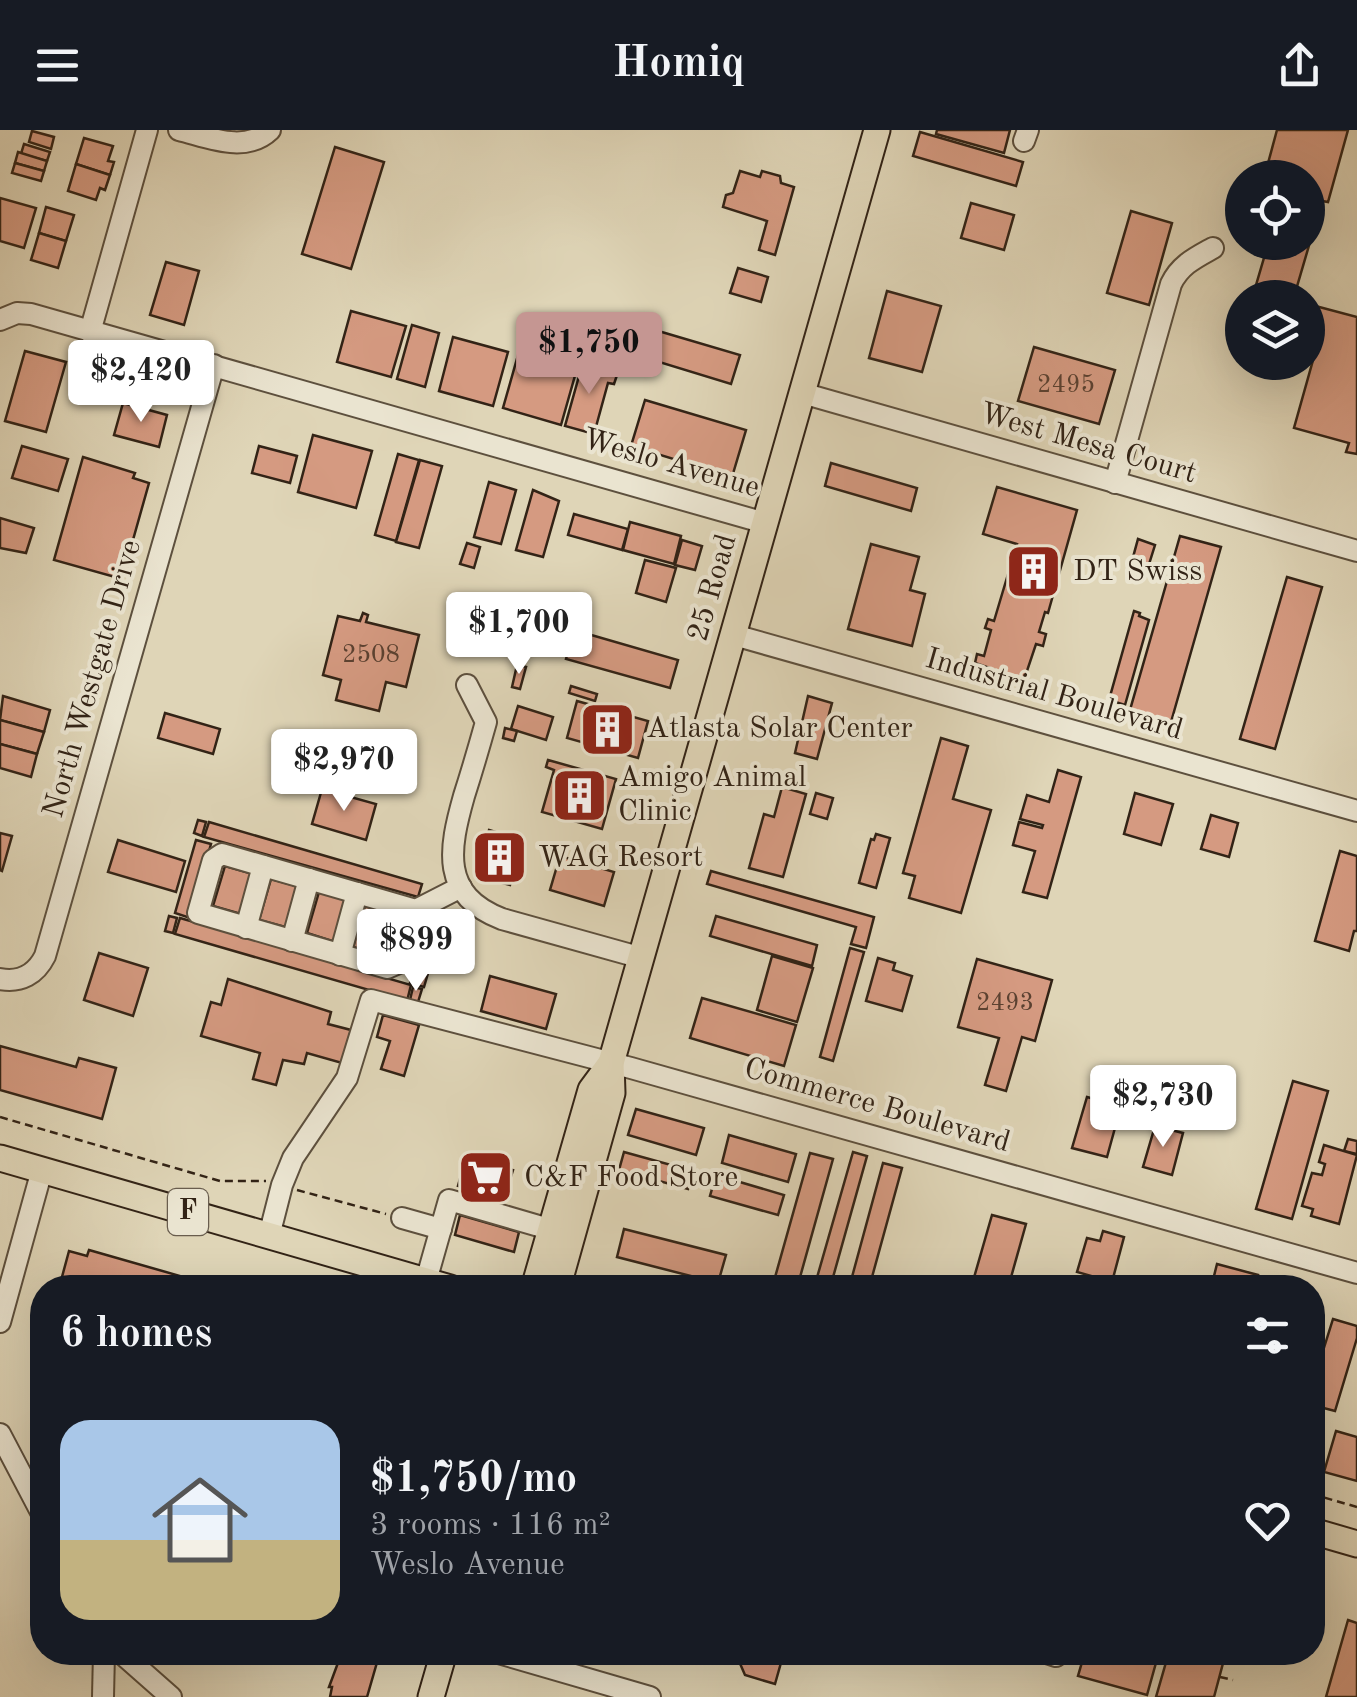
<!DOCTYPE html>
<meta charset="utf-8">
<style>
:root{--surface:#171b24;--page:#242831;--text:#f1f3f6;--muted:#9ea1a6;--accent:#c59692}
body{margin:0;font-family:"Old Standard TT",serif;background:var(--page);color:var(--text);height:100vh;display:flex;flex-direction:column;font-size:38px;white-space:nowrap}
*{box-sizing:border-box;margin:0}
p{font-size:32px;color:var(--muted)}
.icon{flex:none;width:55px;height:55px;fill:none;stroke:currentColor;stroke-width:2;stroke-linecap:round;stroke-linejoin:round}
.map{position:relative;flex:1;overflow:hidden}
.side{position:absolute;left:30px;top:1145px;width:1295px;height:390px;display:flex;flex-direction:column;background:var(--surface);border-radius:40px;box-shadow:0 10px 40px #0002}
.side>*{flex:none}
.controls{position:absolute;left:1225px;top:30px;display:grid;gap:20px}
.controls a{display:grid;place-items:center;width:100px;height:100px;border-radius:50%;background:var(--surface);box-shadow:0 10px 40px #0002;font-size:50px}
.price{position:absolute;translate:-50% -85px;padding:0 22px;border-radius:10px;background:#fff;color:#222;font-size:32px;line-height:65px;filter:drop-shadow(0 2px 5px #0008)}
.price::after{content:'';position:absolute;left:50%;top:60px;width:30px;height:22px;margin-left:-15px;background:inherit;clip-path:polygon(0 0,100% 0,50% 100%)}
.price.selected{background:var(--accent);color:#111}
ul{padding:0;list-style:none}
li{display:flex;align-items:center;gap:30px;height:250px;padding:0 30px}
li span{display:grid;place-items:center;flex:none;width:280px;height:200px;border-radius:30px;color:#555}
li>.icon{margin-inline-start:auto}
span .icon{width:120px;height:120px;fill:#fffc;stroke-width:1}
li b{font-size:42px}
h2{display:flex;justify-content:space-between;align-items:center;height:120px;padding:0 30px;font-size:42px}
header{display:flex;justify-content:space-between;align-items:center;height:130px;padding:0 30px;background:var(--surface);font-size:45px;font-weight:800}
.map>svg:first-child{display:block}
.building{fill:#d59a81;stroke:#322316;stroke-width:2.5}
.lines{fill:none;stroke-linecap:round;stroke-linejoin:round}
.minor-casing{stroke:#5d503e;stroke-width:24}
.major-casing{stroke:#322316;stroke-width:29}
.path{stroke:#322316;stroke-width:2.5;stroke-dasharray:8 5;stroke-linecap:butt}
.minor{stroke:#eae4d0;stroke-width:20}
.major{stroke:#dfd5b7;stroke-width:25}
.labels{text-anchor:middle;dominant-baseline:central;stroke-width:8;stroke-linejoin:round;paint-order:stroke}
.number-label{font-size:25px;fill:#5b4131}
.shield{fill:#eae4d0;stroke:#695d4e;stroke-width:2.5}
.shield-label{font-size:28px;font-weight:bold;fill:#322316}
.street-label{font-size:30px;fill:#322316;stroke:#eae4d0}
.poi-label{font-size:30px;fill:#322316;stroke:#eae4d0;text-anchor:start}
</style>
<header><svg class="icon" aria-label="menu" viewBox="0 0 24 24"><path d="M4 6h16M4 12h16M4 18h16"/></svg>Homiq<svg class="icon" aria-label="share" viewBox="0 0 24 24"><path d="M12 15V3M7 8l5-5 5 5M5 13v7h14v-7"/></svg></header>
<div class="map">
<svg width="1357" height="1567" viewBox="0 0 1357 1567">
<rect width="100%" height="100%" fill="#dfd5b7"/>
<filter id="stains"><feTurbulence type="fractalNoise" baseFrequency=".002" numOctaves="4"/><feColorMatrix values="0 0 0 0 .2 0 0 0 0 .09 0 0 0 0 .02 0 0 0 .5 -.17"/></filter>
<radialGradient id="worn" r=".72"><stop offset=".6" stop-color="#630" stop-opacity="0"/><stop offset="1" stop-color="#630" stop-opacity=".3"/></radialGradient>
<g class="building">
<polygon points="937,0 1010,0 1004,23 936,4"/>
<polygon points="1277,0 1348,0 1328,72 1322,71 1296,160 1300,168 1273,168 1254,162 1266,121 1252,112 1308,112 1308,48 1264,48"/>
<polygon points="32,1 54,7 51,19 29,12"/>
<polygon points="920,2 1023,32 1016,56 913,26"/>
<polygon points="84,8 113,16 108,31 114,32 110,45 76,34"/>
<polygon points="24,14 50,22 47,31 21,24"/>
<polygon points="335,17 384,32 351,139 302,124"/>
<polygon points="18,22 47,31 44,41 15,33"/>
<polygon points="15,33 44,41 41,51 12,43"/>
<polygon points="76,34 110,45 105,60 100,58 96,70 68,61"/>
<polygon points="740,41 760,47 762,41 780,46 781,53 794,57 775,125 759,120 767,91 723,77 726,65 733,63"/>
<polygon points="0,68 36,78 24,118 0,111"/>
<polygon points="971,73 1014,85 1004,120 961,108"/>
<polygon points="46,77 74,85 66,111 39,103"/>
<polygon points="1131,81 1172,93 1149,175 1107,163"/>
<polygon points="39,103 66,111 58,138 31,130"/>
<polygon points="166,132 199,141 184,195 150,185"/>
<polygon points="738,138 768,147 761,172 730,163"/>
<polygon points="887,161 941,176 922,242 869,228"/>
<polygon points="1308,174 1357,187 1357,324 1346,322 1349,313 1294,298 1315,223 1308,221"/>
<polygon points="351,181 406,196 391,247 337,232"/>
<polygon points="412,195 439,203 425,257 397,249"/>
<polygon points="655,200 740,225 731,254 646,228"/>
<polygon points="453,207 508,222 493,276 439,261"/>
<polygon points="1034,217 1115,240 1099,294 1018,271"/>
<polygon points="25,221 66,232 46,302 5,291"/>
<polygon points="518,225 576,242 561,295 503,278"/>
<polygon points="583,232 618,242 614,254 608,253 594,304 565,296"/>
<polygon points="645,270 746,300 732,347 631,316"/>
<polygon points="123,273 167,285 159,317 114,305"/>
<polygon points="313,305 372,321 356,378 298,362"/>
<polygon points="22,316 68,329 58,361 12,348"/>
<polygon points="259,316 297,326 290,353 252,343"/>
<polygon points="398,324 419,330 396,411 375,405"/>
<polygon points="83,327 135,343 133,348 149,353 122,449 54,430"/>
<polygon points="420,330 442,336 419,418 396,412"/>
<polygon points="831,333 917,358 911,381 825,356"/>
<polygon points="489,352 516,360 501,414 474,407"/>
<polygon points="997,357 1077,380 1048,483 1045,482 1039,502 1046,504 1043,516 1036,514 1024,550 975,533 977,524 984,526 991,500 985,498 988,489 994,491 1017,414 983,404"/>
<polygon points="533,360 559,371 543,427 516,420"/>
<polygon points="574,384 628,399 622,420 568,405"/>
<polygon points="0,388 34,398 26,423 0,418"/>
<polygon points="630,392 681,406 674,434 623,420"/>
<polygon points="1180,406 1221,417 1171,592 1130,580"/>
<polygon points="1138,409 1155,415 1145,447 1129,442"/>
<polygon points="682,410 702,416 695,440 675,435"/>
<polygon points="467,413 480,417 474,438 460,434"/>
<polygon points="871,414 919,427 910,460 925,464 912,516 848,499"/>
<polygon points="645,430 676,438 666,472 636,463"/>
<polygon points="1287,447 1322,457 1275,619 1240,609"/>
<polygon points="1134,481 1140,483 1139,486 1149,490 1125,575 1109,570"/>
<polygon points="363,483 368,485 366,492 419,505 406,557 386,552 379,581 336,570 341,550 323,545 338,486 360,491"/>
<polygon points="574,500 678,530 670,558 566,529"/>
<polygon points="517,535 526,537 520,559 512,557"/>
<polygon points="571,556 597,564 595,571 569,563"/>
<polygon points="3,566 50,580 44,602 0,590"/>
<polygon points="808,566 832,573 817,629 795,623"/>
<polygon points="577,571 648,591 638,628 567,608"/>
<polygon points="518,576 553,587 546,610 511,599"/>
<polygon points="165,583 220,599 213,624 158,608"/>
<polygon points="0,590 44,602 37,624 0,614"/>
<polygon points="505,598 517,601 514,611 503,608"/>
<polygon points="941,608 968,616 953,669 991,680 961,783 909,768 915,746 903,743"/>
<polygon points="0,614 37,624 31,647 0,638"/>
<polygon points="548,630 616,649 602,699 542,682 554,640 546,637"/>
<polygon points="1058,640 1081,647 1047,768 1023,762 1035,721 1013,715 1019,692 1042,698 1043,695 1020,689 1027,665 1049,672"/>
<polygon points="782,657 806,664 783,747 749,738 764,684 774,687"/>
<polygon points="322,659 376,674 366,710 312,694"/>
<polygon points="816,663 833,668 827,689 810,684"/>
<polygon points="1135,663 1173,674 1161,715 1124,704"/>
<polygon points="1211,685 1238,693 1229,727 1201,719"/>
<polygon points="198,690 206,692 202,706 194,703"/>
<polygon points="209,692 422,754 418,767 204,707"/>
<polygon points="489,700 506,705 504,711 520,715 510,755 491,750 492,744 478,740"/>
<polygon points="0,703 12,706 2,741 0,740"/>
<polygon points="876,704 890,708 876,758 859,753 871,709 874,710"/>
<polygon points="118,710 185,731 176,762 108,742"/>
<polygon points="196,710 211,714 190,788 175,783"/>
<polygon points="1340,721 1357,726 1357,801 1354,801 1349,821 1315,811"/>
<polygon points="560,726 614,742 604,776 550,760"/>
<polygon points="225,736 253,744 241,784 213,776"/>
<polygon points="711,741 874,787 866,818 851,814 856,797 707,754"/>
<polygon points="271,749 300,757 289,798 259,790"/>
<polygon points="319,762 347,770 335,812 307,803"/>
<polygon points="365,776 394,784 382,826 353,817"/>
<polygon points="169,786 177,788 173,803 165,801"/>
<polygon points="716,786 817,815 812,836 710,806"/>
<polygon points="180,788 411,855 407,871 175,804"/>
<polygon points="428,791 442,795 424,857 410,853"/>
<polygon points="850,818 864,822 833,931 820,927"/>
<polygon points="99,823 148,838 133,886 84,870"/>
<polygon points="772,826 813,838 797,892 757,880"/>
<polygon points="878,828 895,833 893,840 912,846 902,881 866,871"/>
<polygon points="977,829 1052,850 1035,911 1022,907 1006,961 985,955 999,908 958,897"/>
<polygon points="490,846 556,864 546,899 481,881"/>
<polygon points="228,849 331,882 328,894 351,900 342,933 307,923 304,934 283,930 276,955 253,949 260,923 201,906 211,872 221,875"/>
<polygon points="413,857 422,859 418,872 410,870"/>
<polygon points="702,868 796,895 784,936 690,908"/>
<polygon points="383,885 419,895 404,946 381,939 390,911 377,907"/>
<polygon points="0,916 76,937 79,928 116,938 102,989 0,960"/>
<polygon points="1293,951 1328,961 1292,1089 1256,1079"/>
<polygon points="1087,967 1121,976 1107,1027 1072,1018"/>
<polygon points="636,979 704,998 696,1025 628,1005"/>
<polygon points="1155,996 1183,1003 1172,1045 1143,1037"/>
<polygon points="729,1005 796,1024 788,1052 722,1033"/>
<polygon points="1348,1009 1357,1011 1357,1024 1344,1021"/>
<polygon points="1324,1015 1357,1025 1339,1094 1311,1086 1313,1079 1302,1076 1312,1043 1322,1045 1325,1034 1319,1032"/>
<polygon points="624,1022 693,1041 688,1059 619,1040"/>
<polygon points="853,1022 867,1026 830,1158 814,1158"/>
<polygon points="810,1023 833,1029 797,1158 772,1158"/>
<polygon points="466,1027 513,1040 504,1069 458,1056"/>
<polygon points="883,1033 902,1038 869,1158 849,1158"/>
<polygon points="716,1045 784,1065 778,1085 710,1066"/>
<polygon points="460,1085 519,1102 514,1122 455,1105"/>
<polygon points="992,1085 1026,1094 1008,1158 971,1158"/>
<polygon points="624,1099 726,1125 718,1153 617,1127"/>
<polygon points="1103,1101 1124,1107 1112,1152 1077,1142 1087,1108 1100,1111"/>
<polygon points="89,1120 194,1150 192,1158 59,1158 69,1121 87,1126"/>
<polygon points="1217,1134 1258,1145 1255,1158 1211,1158"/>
<polygon points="1333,1189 1357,1196 1357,1208 1335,1281 1312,1275 1312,1256"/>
<polygon points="1336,1301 1357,1307 1357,1351 1324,1342"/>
<polygon points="1348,1490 1357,1493 1357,1567 1326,1567"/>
<polygon points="342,1522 380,1522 367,1567 330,1567 332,1557 329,1557"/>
<polygon points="735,1522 784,1522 775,1554 745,1545"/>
<polygon points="1085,1522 1159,1522 1147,1565 1078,1546"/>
<polygon points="1169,1522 1226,1522 1214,1567 1156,1567"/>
</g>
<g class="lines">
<defs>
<g id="minor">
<path d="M179 0C208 7 245 24 270 0"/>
<polyline points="1024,11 1028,0"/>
<polyline points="0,190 17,183 31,184 765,393"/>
<polyline points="90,202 147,0"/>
<polyline points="802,263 1357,421"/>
<path d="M1115 353 1171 154C1180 135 1195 128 1213 118"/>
<polyline points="734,505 1357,681"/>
<path d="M467 555 486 592C479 617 472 641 464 666 449 719 440 765 502 789L642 828"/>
<polyline points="416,780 222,724 213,730 198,783 387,838 401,832 416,780 461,757"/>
<polyline points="246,798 263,736"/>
<polyline points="292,811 309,749"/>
<polyline points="340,825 357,763"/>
<path d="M0 849C21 853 36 844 45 826L214 235"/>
<polyline points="402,1088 441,1099"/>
<polyline points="269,1106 282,1055 293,1028 347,948 371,870 631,938 1357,1143"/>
<polyline points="426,1151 449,1070 549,1099"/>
<polyline points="0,1192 42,1040"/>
<polyline points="0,1304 42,1384"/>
<polyline points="120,1522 171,1567"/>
<polyline points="495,1522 650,1567"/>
<polyline points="1044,1522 1056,1526 1057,1522"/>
<polyline points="103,1567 104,1522"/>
</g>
<g id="major">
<polyline points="0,1028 450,1158"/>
<polyline points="534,1158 591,960 611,933"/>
<polyline points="554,1158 559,1152 612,963 611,933 877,0"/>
<polyline points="1312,1401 1357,1414"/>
<polyline points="431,1567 444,1522"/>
</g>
</defs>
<use href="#minor" class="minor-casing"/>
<use href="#major" class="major-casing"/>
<g class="path">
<polyline points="0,987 220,1051 266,1051"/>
<polyline points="297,1060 386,1084"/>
<polyline points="580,1149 590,1158"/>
<polyline points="1312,1364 1357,1377"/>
<polyline points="1220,1547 1233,1550"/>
</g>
<use href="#minor" class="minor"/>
<use href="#major" class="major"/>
</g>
<defs>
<symbol id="building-square" viewBox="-11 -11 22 22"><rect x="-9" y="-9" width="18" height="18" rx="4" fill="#8f2418" stroke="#eae4d0"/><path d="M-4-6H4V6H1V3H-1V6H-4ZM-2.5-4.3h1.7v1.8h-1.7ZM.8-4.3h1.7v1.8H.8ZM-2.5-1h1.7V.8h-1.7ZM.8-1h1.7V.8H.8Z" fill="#fff"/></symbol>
<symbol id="supermarket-square" viewBox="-11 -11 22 22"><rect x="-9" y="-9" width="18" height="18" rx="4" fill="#8f2418" stroke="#eae4d0"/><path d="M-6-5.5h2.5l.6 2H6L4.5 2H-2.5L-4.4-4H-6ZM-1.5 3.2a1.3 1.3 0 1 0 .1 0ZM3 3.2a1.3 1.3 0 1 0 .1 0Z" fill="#fff"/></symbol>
</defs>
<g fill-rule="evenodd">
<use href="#building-square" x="1002" y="410" width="63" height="63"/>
<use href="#building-square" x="576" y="568" width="63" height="63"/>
<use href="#building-square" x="548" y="634" width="63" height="63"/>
<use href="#building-square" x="468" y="696" width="63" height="63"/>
<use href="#supermarket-square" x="454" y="1016" width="63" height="63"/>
</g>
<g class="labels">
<g class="number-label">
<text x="1066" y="255">2495</text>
<text x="371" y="525">2508</text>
<text x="1005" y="873">2493</text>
</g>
<rect class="shield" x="168" y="1059" width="40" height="46" rx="8"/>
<g class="shield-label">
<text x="188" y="1082">F</text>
</g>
<g class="street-label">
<text transform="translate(1088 314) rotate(16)">West Mesa Court</text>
<text transform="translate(671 334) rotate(16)">Weslo Avenue</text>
<text transform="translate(713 458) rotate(-74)">25 Road</text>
<text transform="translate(93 549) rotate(-74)">North Westgate Drive</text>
<text transform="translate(1054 565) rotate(16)">Industrial Boulevard</text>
<text transform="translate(877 976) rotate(16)">Commerce Boulevard</text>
</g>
<g class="poi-label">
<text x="1073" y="442">DT Swiss</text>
<text x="646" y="599">Atlasta Solar Center</text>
<text x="618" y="648">Amigo Animal<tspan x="618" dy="34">Clinic</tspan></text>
<text x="538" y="728">WAG Resort</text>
<text x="524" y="1048">C&amp;F Food Store</text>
</g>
</g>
<rect width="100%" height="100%" filter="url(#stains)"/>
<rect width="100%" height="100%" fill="url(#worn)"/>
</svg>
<div class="controls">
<a><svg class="icon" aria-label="locate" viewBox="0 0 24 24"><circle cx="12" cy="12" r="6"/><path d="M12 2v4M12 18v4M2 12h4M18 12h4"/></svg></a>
<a><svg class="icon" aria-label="layers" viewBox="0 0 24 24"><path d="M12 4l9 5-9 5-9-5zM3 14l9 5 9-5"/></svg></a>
</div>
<b class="price selected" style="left:589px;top:267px">$1,750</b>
<b class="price" style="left:141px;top:295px">$2,420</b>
<b class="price" style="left:519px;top:547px">$1,700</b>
<b class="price" style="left:344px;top:684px">$2,970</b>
<b class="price" style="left:416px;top:864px">$899</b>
<b class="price" style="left:1163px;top:1020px">$2,730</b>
<section class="side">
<h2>6 homes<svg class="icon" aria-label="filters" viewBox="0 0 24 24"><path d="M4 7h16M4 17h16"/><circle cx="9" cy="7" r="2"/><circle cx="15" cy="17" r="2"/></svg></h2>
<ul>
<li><span style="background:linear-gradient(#a9c7e8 60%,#c2b280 0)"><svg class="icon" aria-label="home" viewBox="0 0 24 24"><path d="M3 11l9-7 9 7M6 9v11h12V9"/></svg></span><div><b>$1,750/mo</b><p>3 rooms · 116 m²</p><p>Weslo Avenue</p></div><svg class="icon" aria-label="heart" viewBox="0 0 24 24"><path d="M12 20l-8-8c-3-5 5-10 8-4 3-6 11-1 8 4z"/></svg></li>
</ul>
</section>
</div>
